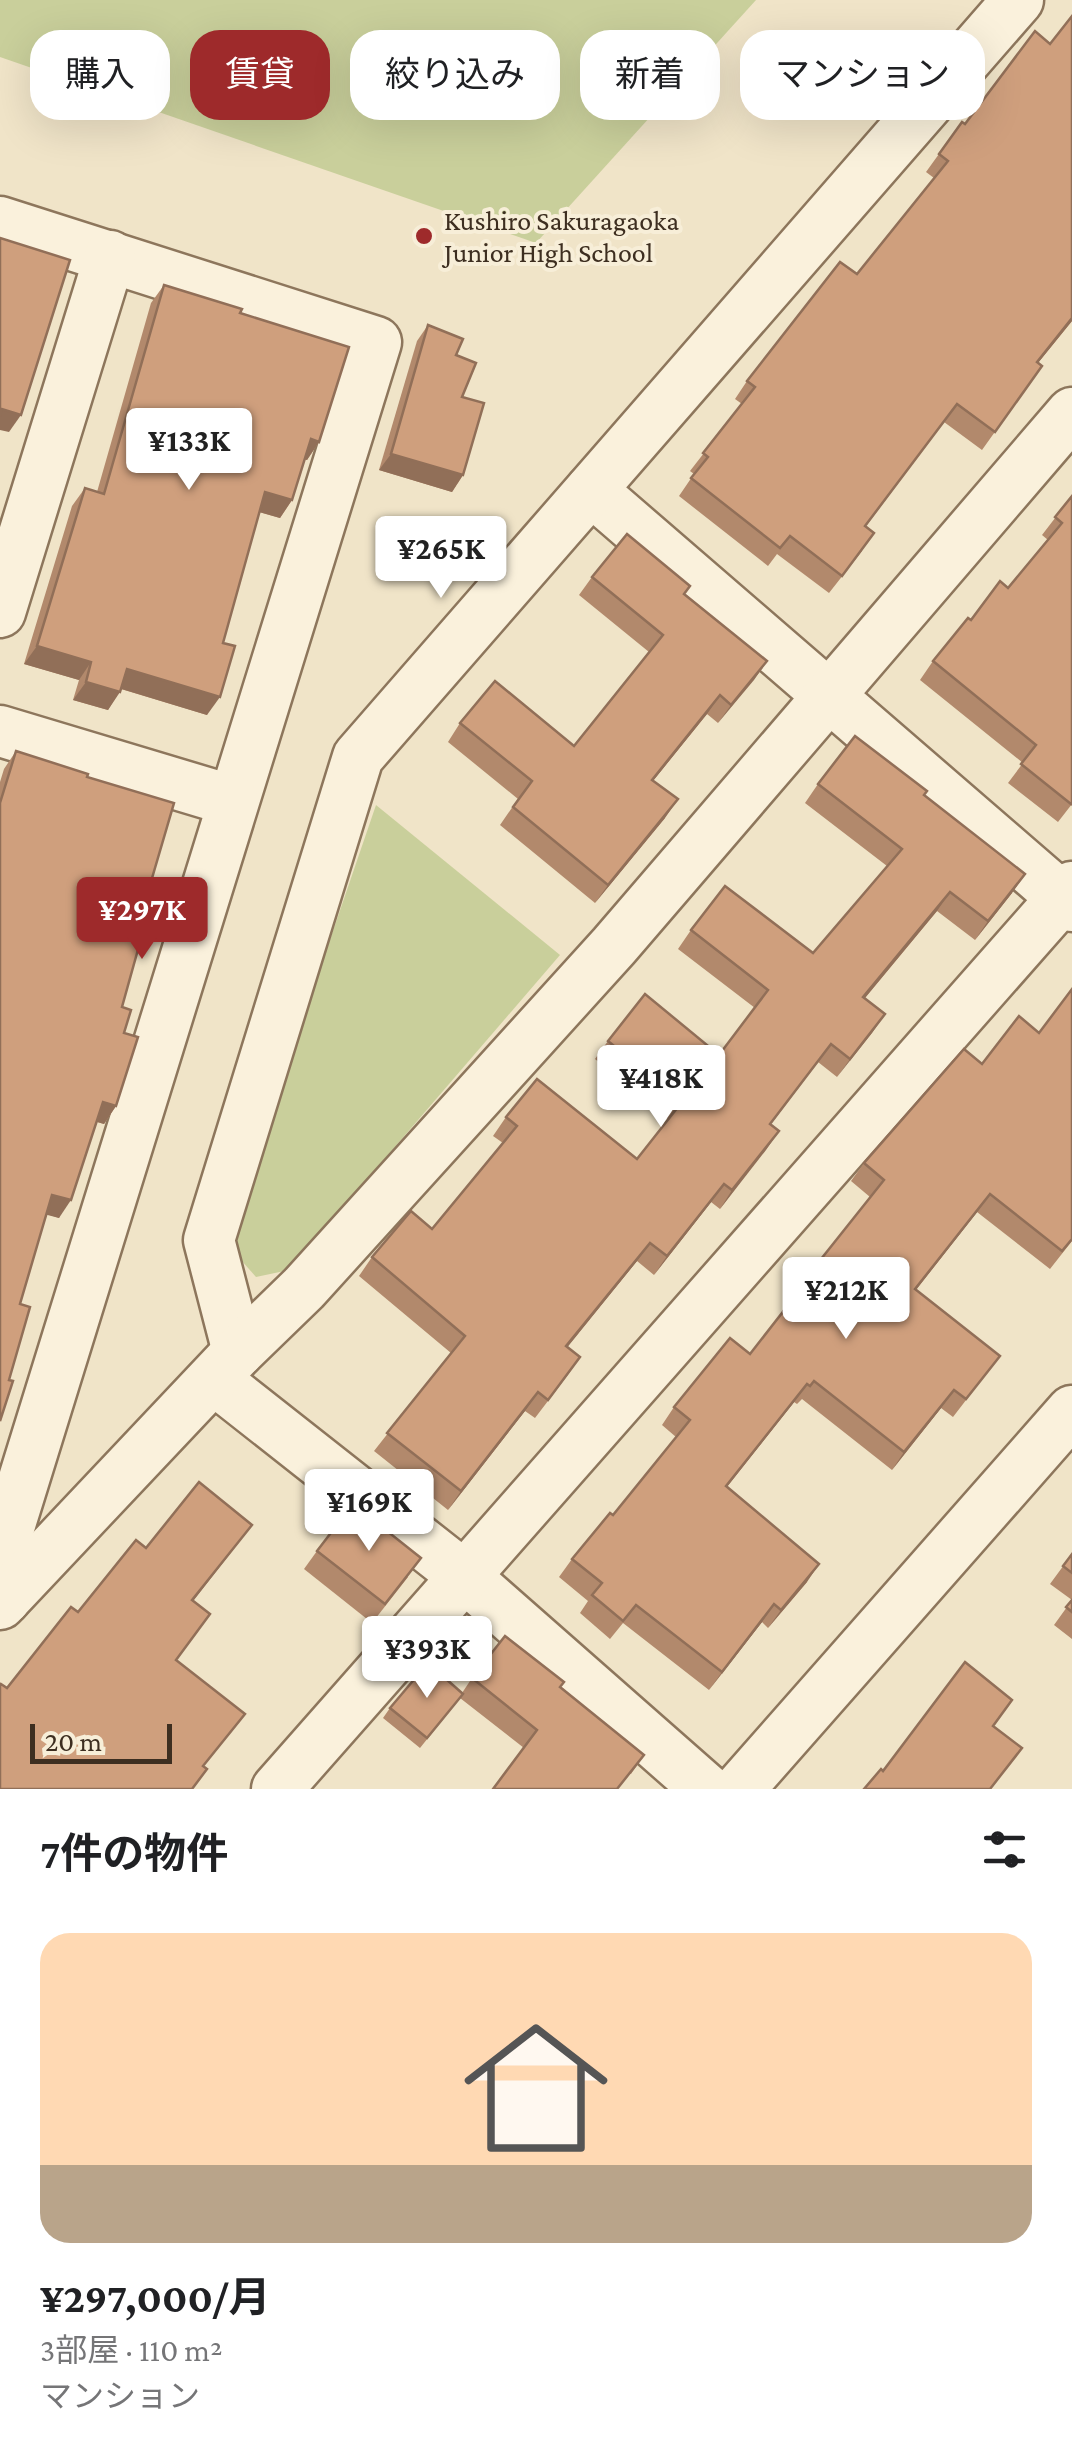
<!DOCTYPE html>
<html lang="ja">
<meta charset="utf-8">
<style>
:root{--surface:#fff;--page:#f6f6f6;--text:#202124;--muted:#757577;--accent:#9e2a2b}
body{margin:0;font-family:"Crimson Pro","Noto Sans JP",serif;background:var(--page);color:var(--text);height:100vh;display:flex;flex-direction:column;font-size:38px;white-space:nowrap}
*{box-sizing:border-box;margin:0}
p{font-size:32px;color:var(--muted)}
.icon{flex:none;width:55px;height:55px;fill:none;stroke:currentColor;stroke-width:2;stroke-linecap:round;stroke-linejoin:round}
.map{position:relative;height:1789px;overflow:hidden}
.sheet{display:flex;flex-direction:column;background:var(--surface);flex:1}
.sheet>*{flex:none}
.hud{position:absolute;left:30px;top:30px;width:1012px;height:90px;display:flex;gap:20px}
.scale{position:absolute;left:30px;bottom:25px;width:142px;box-sizing:border-box;padding-left:10px;border:5px solid #3d2e20;border-top:0;font-size:28px;line-height:35px;white-space:nowrap;color:#3d2e20;-webkit-text-stroke:8px #f7eed8;paint-order:stroke}
.price{position:absolute;translate:-50% -85px;padding:0 22px;border-radius:10px;background:#fff;color:#222;font-size:32px;line-height:65px;filter:drop-shadow(0 2px 5px #0008)}
.price::after{content:'';position:absolute;left:50%;top:60px;width:30px;height:22px;margin-left:-15px;background:inherit;clip-path:polygon(0 0,100% 0,50% 100%)}
.price.selected{background:var(--accent);color:#fff}
ul{padding:0;list-style:none}
li{display:grid;align-content:center;gap:20px;height:530px;padding:0 40px}
li span{display:grid;place-items:center;height:310px;border-radius:30px;color:#555}
li>.icon{margin-inline-start:auto}
span .icon{width:180px;height:180px;fill:#fffc;stroke-width:1}
li b{font-size:42px}
h2{display:flex;justify-content:space-between;align-items:center;height:120px;padding:0 40px;font-size:42px}
.tag{padding:0 35px;border-radius:30px;background:var(--surface);box-shadow:0 10px 40px #0002;font-size:35px;line-height:90px}
.tag.selected{background:var(--accent);color:#fff}
.map>svg:first-child{display:block}
.green{fill:#c9cf9b}
.lines{fill:none;stroke-linecap:round;stroke-linejoin:round}
.minor-casing{stroke:#8d765c;stroke-width:55}
.minor{stroke:#faf1dc;stroke-width:50}
.wall{fill:#b2896c}
.shaded-wall{fill:#916f58}
.building{fill:#cf9f7d;stroke:#916f58;stroke-width:2.5}
.poi-dot{fill:#9e2a2b;stroke:#f7eed8;stroke-width:4}
.labels{text-anchor:middle;dominant-baseline:central;stroke-width:8;stroke-linejoin:round;paint-order:stroke}
.poi-label{font-size:28px;fill:#3d2e20;stroke:#f7eed8;text-anchor:start}
</style>
<div class="map">
<svg width="1072" height="1789" viewBox="0 0 1072 1789">
<rect width="100%" height="100%" fill="#f0e4c8"/>
<g class="green">
<polygon points="0,0 756,0 536,243 0,57"/>
<polygon points="376,805 560,955 289,1270 256,1277 234,1252 239,1206"/>
</g>
<g class="lines">
<defs>
<g id="minor">
<polyline points="0,222 376,342 7,1534 5,1599"/>
<polyline points="591,490 1072,906"/>
<polyline points="0,612 110,256"/>
<polyline points="0,731 233,801"/>
<polyline points="238,1352 209,1240 358,757 1018,0"/>
<polyline points="214,1379 464,1576 706,1789"/>
<polyline points="0,1604 238,1352 304,1288 614,946 1072,413"/>
<polyline points="277,1789 1072,887"/>
<polyline points="739,1789 1072,1411"/>
</g>
</defs>
<use href="#minor" class="minor-casing"/>
<use href="#minor" class="minor"/>
</g>
<g class="wall">
<polygon points="1072,16 1072,321 1038,363 1042,366 982,450 944,422 866,526 862,551 829,593 777,554 768,566 679,496 694,474 690,471 742,404 735,399 747,381 857,274 934,178 926,172 962,122 965,124 1050,44"/>
<polygon points="164,285 240,313 319,442 307,460 305,459 292,500 280,518 259,512 223,643 207,715 121,689 108,710 73,700 79,680 24,664 72,506 85,488 97,492 151,303"/>
<polygon points="428,325 456,355 462,397 463,475 452,492 379,470 417,341"/>
<polygon points="1072,496 1072,804 1058,822 1008,783 1023,763 920,680 933,661 971,620 1008,588 1048,540 1042,535"/>
<polygon points="592,577 685,594 767,661 718,723 707,714 653,781 665,818 595,903 500,825 518,799 448,742 460,723 574,746 649,652 579,595"/>
<polygon points="16,751 87,777 143,909 122,1007 124,1033 116,1106 104,1124 97,1122 59,1218 47,1214 20,1304 9,1380 0,1421 0,782 4,769"/>
<polygon points="818,784 924,795 1012,893 975,940 937,911 865,998 885,1014 837,1077 818,1062 771,1124 779,1131 720,1209 711,1202 654,1275 637,1261 567,1347 580,1357 567,1376 535,1418 525,1411 448,1510 374,1451 451,1353 359,1276 372,1257 432,1229 503,1143 493,1136 506,1117 637,1159 668,1119 595,1059 608,1041 719,1055 755,1008 678,949 691,930 813,953 887,866 805,803"/>
<polygon points="964,1049 1072,1241 1050,1269 977,1212 916,1290 1000,1356 953,1417 941,1408 892,1470 802,1399 797,1404 794,1402 727,1487 807,1582 768,1628 762,1622 709,1690 623,1623 610,1639 580,1613 588,1601 559,1577 572,1559 613,1515 676,1437 662,1425 674,1407 750,1354 783,1312 782,1311 794,1293 870,1197 851,1181 864,1163"/>
<polygon points="317,1551 408,1577 372,1623 304,1569"/>
<polygon points="1072,1554 1072,1639 1054,1625 1072,1600 1050,1584"/>
<polygon points="472,1678 560,1687 644,1755 631,1774 524,1748 460,1698 420,1748 383,1718 390,1708 462,1693"/>
</g>
<g class="shaded-wall">
<polygon points="1072,318 1072,321 1024,380 1037,362"/>
<polygon points="2,409 21,415 9,432 0,430 0,412"/>
<polygon points="311,439 319,442 307,460 298,457"/>
<polygon points="391,454 463,475 452,492 379,470"/>
<polygon points="265,492 292,500 280,518 252,510"/>
<polygon points="37,646 91,662 79,680 24,664"/>
<polygon points="767,661 754,680 718,723 731,705"/>
<polygon points="127,669 220,697 207,715 115,687"/>
<polygon points="86,682 120,692 108,710 73,700"/>
<polygon points="720,695 707,714 639,798 652,780"/>
<polygon points="678,799 665,818 595,903 608,885"/>
<polygon points="1025,874 1012,893 975,940 988,921"/>
<polygon points="950,892 937,911 850,1016 863,997"/>
<polygon points="885,1014 872,1033 837,1077 850,1059"/>
<polygon points="103,1102 116,1106 104,1124 91,1120"/>
<polygon points="779,1131 766,1150 720,1209 732,1190"/>
<polygon points="724,1184 711,1202 654,1275 667,1256"/>
<polygon points="990,1194 977,1212 902,1307 915,1289"/>
<polygon points="52,1195 71,1200 59,1218 40,1213"/>
<polygon points="650,1243 637,1261 553,1365 566,1346"/>
<polygon points="807,1384 794,1402 713,1504 726,1486"/>
<polygon points="954,1390 941,1408 892,1470 904,1452"/>
<polygon points="538,1392 525,1411 448,1510 461,1491"/>
<polygon points="252,1525 239,1542 180,1618 192,1600"/>
<polygon points="819,1564 807,1582 768,1628 781,1610"/>
<polygon points="774,1604 762,1622 709,1690 722,1672"/>
</g>
<g class="building">
<polygon points="1072,16 1072,318 1037,362 1042,366 995,432 957,404 865,526 874,533 842,576 790,536 780,548 691,478 708,457 703,453 755,387 747,381 840,262 857,274 948,161 939,154 962,122 965,124 1035,31 1050,44"/>
<polygon points="0,238 70,260 21,415 2,409 0,416"/>
<polygon points="164,285 242,309 240,313 349,347 319,442 311,439 292,500 265,492 223,643 235,646 220,697 127,669 120,692 86,682 91,662 37,646 85,488 104,494"/>
<polygon points="428,325 463,339 456,355 476,363 462,397 484,403 463,475 391,454"/>
<polygon points="1072,496 1072,802 1071,804 1021,764 1036,745 933,661 968,618 971,620 1000,581 1008,588 1062,523 1055,517"/>
<polygon points="627,534 690,586 684,594 767,661 731,705 720,695 652,780 678,799 608,885 513,807 532,781 460,723 495,681 574,746 663,635 592,577"/>
<polygon points="855,736 927,791 924,795 1025,874 988,921 950,892 863,997 885,1014 850,1059 831,1044 770,1124 779,1131 732,1190 724,1184 667,1256 650,1243 566,1346 580,1357 548,1400 538,1392 461,1491 387,1433 465,1336 372,1257 411,1211 432,1229 517,1126 506,1117 537,1079 637,1159 682,1102 608,1041 645,994 719,1055 768,990 691,930 725,886 813,953 902,849 818,784"/>
<polygon points="16,751 88,774 87,777 174,803 143,909 149,910 122,1007 131,1010 124,1033 138,1037 116,1106 103,1102 71,1200 52,1195 20,1304 30,1307 9,1380 13,1381 0,1421 0,803"/>
<polygon points="1072,989 1072,1239 1062,1251 990,1194 915,1289 1000,1356 966,1399 954,1390 904,1452 814,1381 810,1386 807,1384 726,1486 819,1564 781,1610 774,1604 722,1672 636,1605 623,1621 592,1595 602,1583 572,1559 610,1513 613,1515 690,1420 674,1407 730,1338 750,1354 796,1295 794,1293 884,1180 864,1163 964,1049 982,1064 1019,1016 1039,1033"/>
<polygon points="199,1482 252,1525 192,1600 210,1614 176,1660 245,1714 203,1766 207,1769 192,1789 0,1789 0,1686 1,1684 7,1688 71,1607 78,1612 136,1540 146,1548"/>
<polygon points="353,1504 421,1558 385,1604 317,1551"/>
<polygon points="1072,1554 1072,1573 1063,1566"/>
<polygon points="1072,1600 1072,1612 1066,1607"/>
<polygon points="505,1636 564,1682 560,1687 644,1755 617,1789 493,1789 537,1730 472,1678"/>
<polygon points="965,1662 1012,1700 993,1726 1022,1748 990,1789 864,1789 881,1769 883,1771"/>
<polygon points="428,1663 463,1694 427,1738 390,1708"/>
</g>
<circle class="poi-dot" cx="424" cy="236" r="10"/>
<g class="labels">
<g class="poi-label">
<text x="444" y="220">Kushiro Sakuragaoka<tspan x="444" dy="32">Junior High School</tspan></text>
</g>
</g>
</svg>
<div class="scale">20 m</div>
<b class="price" style="left:189px;top:493px">¥133K</b>
<b class="price" style="left:441px;top:601px">¥265K</b>
<b class="price selected" style="left:142px;top:962px">¥297K</b>
<b class="price" style="left:661px;top:1130px">¥418K</b>
<b class="price" style="left:846px;top:1342px">¥212K</b>
<b class="price" style="left:369px;top:1554px">¥169K</b>
<b class="price" style="left:427px;top:1701px">¥393K</b>
<div class="hud">
<a class="tag">購入</a>
<a class="tag selected">賃貸</a>
<a class="tag">絞り込み</a>
<a class="tag">新着</a>
<a class="tag">マンション</a>
</div>
</div>
<section class="sheet">
<h2>7件の物件<svg class="icon" aria-label="filters" viewBox="0 0 24 24"><path d="M4 7h16M4 17h16"/><circle cx="9" cy="7" r="2"/><circle cx="15" cy="17" r="2"/></svg></h2>
<ul>
<li><span style="background:linear-gradient(#ffd9b3 75%,#b9a48a 0)"><svg class="icon" aria-label="home" viewBox="0 0 24 24"><path d="M3 11l9-7 9 7M6 9v11h12V9"/></svg></span><div><b>¥297,000/月</b><p>3部屋 · 110 m²</p><p>マンション</p></div></li>
</ul>
</section>
